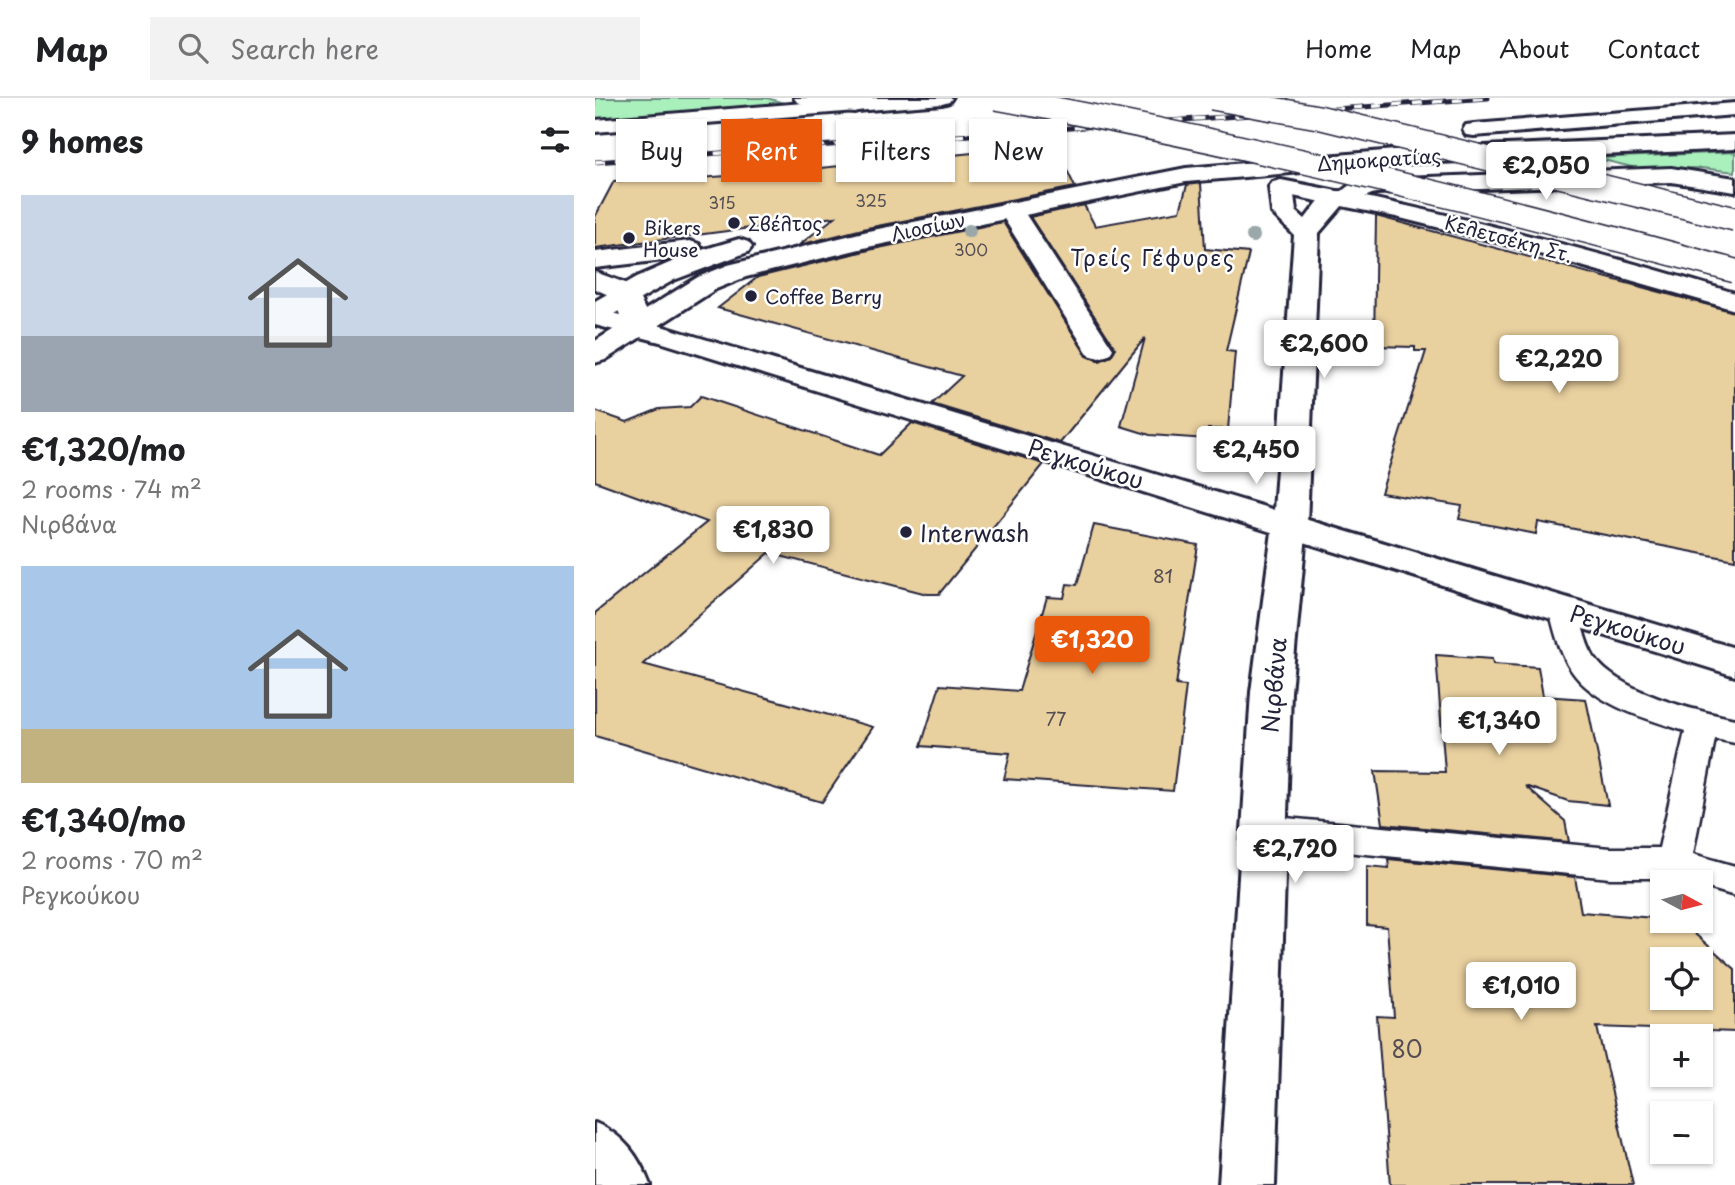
<!DOCTYPE html>
<meta charset="utf-8">
<style>
:root{--surface:#fff;--page:#f2f2f2;--text:#202124;--muted:#757577;--line:#e0e0e0;--accent:#ea580c}
body{margin:0;font-family:"Playpen Sans",sans-serif;background:var(--page);color:var(--text);height:100vh;display:flex;flex-direction:column;font-size:26px;white-space:nowrap}
*{box-sizing:border-box;margin:0}
p{font-size:23px;color:var(--muted)}
.icon{flex:none;width:38px;height:38px;fill:none;stroke:currentColor;stroke-width:2;stroke-linecap:round;stroke-linejoin:round}
.map{position:relative;flex:1;overflow:hidden}
.drawer{display:flex;flex-direction:column;background:var(--surface);width:595px}
.drawer>*{flex:none}
.banner{position:absolute;left:21px;top:21px;width:665px;height:63px;display:flex;gap:14px}
.needle{width:46px;rotate:97deg}
.controls{position:absolute;left:1055px;top:772px;display:grid;gap:14px}
.controls a{display:grid;place-items:center;width:63px;height:63px;border-radius:0px;background:var(--surface);box-shadow:0 2px 5px #0004;font-size:35px}
.price{position:absolute;translate:-50% -60px;padding:0 16px;border-radius:7px;background:#fff;color:#222;font-size:23px;line-height:46px;filter:drop-shadow(0 2px 4px #0008)}
.price::after{content:'';position:absolute;left:50%;top:42px;width:21px;height:16px;margin-left:-10px;background:inherit;clip-path:polygon(0 0,100% 0,50% 100%)}
.price.current{background:var(--accent);color:#fff}
ul{padding:0;list-style:none}
li{display:grid;align-content:center;gap:14px;height:371px;padding:0 21px}
li span{display:grid;place-items:center;height:217px;border-radius:0px;color:#555}
li>.icon{margin-inline-start:auto}
span .icon{width:126px;height:126px;fill:#fffc;stroke-width:1}
li b{font-size:30px}
h2{display:flex;justify-content:space-between;align-items:center;height:84px;padding:0 21px;font-size:30px}
.tag{padding:0 24px;border-radius:0px;background:var(--surface);box-shadow:0 2px 5px #0004;font-size:24px;line-height:63px}
.tag.current{background:var(--accent);color:#fff}
header{display:flex;align-items:center;gap:42px;box-sizing:border-box;height:98px;padding:0 35px;background:var(--surface);border-bottom:2px solid var(--line)}
header strong{font-size:33px}
nav{display:flex;gap:38px;margin-inline-start:auto;font-size:24px}
.search{width:490px;height:63px;background:var(--page);display:flex;align-items:center;gap:18px;box-sizing:border-box;padding:0 24px;border-radius:0px;color:var(--muted);font-size:26px}
main{display:flex;flex:1;min-height:0}
.map>svg:first-child{display:block}
.green{fill:#a9f0bc;stroke:#66897c;stroke-width:2}
.building{fill:#e9d09f;stroke:#22223b;stroke-width:2;fill-rule:evenodd}
.lines{fill:none;stroke-linecap:round;stroke-linejoin:round}
.service-casing{stroke:#22223b;stroke-width:5}
.pedestrian-casing{stroke:#22223b;stroke-width:6}
.minor-casing{stroke:#22223b;stroke-width:6}
.tertiary-casing{stroke:#22223b;stroke-width:6}
.secondary-casing{stroke:#22223b;stroke-width:6}
.primary-casing{stroke:#22223b;stroke-width:6}
.service{fill:#fff;fill-rule:evenodd}
.pedestrian{fill:#fff;fill-rule:evenodd}
.minor{fill:#fff;fill-rule:evenodd}
.tertiary{fill:#fff;fill-rule:evenodd}
.secondary{fill:#fff;fill-rule:evenodd}
.primary{fill:#fff;fill-rule:evenodd}
.rail-casing{stroke:#22223b;stroke-width:5}
.rail{stroke:#fff;stroke-width:3.5;stroke-dasharray:10;stroke-linecap:butt}
.motorway-bridge-casing{stroke:#22223b;stroke-width:26;stroke-linecap:butt}
.motorway-bridge{stroke:#fff;stroke-width:23}
.tree{fill:#9ba8a9}
.poi-dot{fill:#22223b;stroke:#fff;stroke-width:2.5}
.labels{text-anchor:middle;dominant-baseline:central;stroke-width:5;stroke-linejoin:round;paint-order:stroke}
.far-number-label{font-size:16px;fill:#544e54}
.far-street-label{font-size:19px;fill:#22223b;stroke:#fff}
.far-poi-label{font-size:19px;fill:#22223b;stroke:#fff;text-anchor:start}
.number-label{font-size:19px;fill:#544e54}
.far-neighbourhood-label{font-size:21px;letter-spacing:2px;fill:#22223b;stroke:#fff}
.street-label{font-size:23px;fill:#22223b;stroke:#fff}
.poi-label{font-size:23px;fill:#22223b;stroke:#fff;text-anchor:start}
.near-number-label{font-size:23px;fill:#544e54}
</style>
<header>
<strong>Map</strong>
<div class="search"><svg class="icon" aria-label="search" viewBox="0 0 24 24"><circle cx="10" cy="10" r="6"/><path d="M15 15l6 6"/></svg>Search here</div>
<nav><a>Home</a><a>Map</a><a>About</a><a>Contact</a></nav>
</header>
<main>
<section class="drawer">
<h2>9 homes<svg class="icon" aria-label="filters" viewBox="0 0 24 24"><path d="M4 7h16M4 17h16"/><circle cx="9" cy="7" r="2"/><circle cx="15" cy="17" r="2"/></svg></h2>
<ul>
<li><span style="background:linear-gradient(#c9d6e8 65%,#9aa5b1 0)"><svg class="icon" aria-label="home" viewBox="0 0 24 24"><path d="M3 11l9-7 9 7M6 9v11h12V9"/></svg></span><div><b>€1,320/mo</b><p>2 rooms · 74 m²</p><p>Νιρβάνα</p></div></li>
<li><span style="background:linear-gradient(#a9c7e8 75%,#c2b280 0)"><svg class="icon" aria-label="home" viewBox="0 0 24 24"><path d="M3 11l9-7 9 7M6 9v11h12V9"/></svg></span><div><b>€1,340/mo</b><p>2 rooms · 70 m²</p><p>Ρεγκούκου</p></div></li>
</ul>
</section>
<div class="map">
<svg width="1140" height="1087" viewBox="0 0 1140 1087">
<rect width="100%" height="100%" fill="#fff"/>
<filter id="ink" filterUnits="userSpaceOnUse"><feTurbulence type="fractalNoise" baseFrequency=".0143" numOctaves="2"/><feDisplacementMap in="SourceGraphic" scale="14" xChannelSelector="R" yChannelSelector="G"/><feConvolveMatrix kernelMatrix="1 2 1 2 8 2 1 2 1" color-interpolation-filters="sRGB"/></filter>
<g filter="url(#ink)">
<g class="green">
<polygon points="0,0 172,0 189,5 178,9 0,21"/>
<polygon points="1140,54 1140,74 1106,70 1045,71 1000,60"/>
</g>
<g class="building">
<polygon points="460,47 480,89 272,130 204,147 240,119 0,150 0,119 19,83 90,77 90,81 174,75"/>
<polygon points="606,85 610,151 654,155 631,253 640,254 633,331 613,331 612,341 555,337 526,328 550,240 465,345 337,306 367,278 123,210 163,179 274,152 408,124 492,258 505,263 516,258 520,250 435,119 489,107 500,128 585,113 592,87"/>
<polygon points="781,118 1140,214 1140,462 943,424 941,436 864,421 867,408 786,395 831,253 820,253 820,249 779,248"/>
<polygon points="106,298 284,357 317,325 449,366 344,496 332,496 174,455 48,566 278,629 227,704 0,638 0,515 112,424 0,383 0,313 32,324 64,311 95,309"/>
<polygon points="499,427 603,447 581,587 591,588 578,693 409,681 415,655 326,648 345,587 424,593 452,499 469,500 472,486 482,487"/>
<polygon points="841,557 897,561 898,566 943,569 948,598 991,601 1013,707 973,703 930,688 970,723 974,744 788,726 780,673 850,674"/>
<path d="M793 761 980 779 986 814 1084 822 1140 871V934L1002 929 1038 1087H795L782 918 799 919 792 829 772 827V768L794 770ZM1068 861H1106V900H1068Z"/>
</g>
<g class="lines">
<defs>
<path id="service" d="M968 501 978 504C988 521 988 542 999 559 1024 595 1099 612 1140 621V645L1120 641 1098 756 1140 768V798L1106 788V784L1079 780H1015L669 746 657 742 652 732 657 722 669 718 1015 750H1064L1090 633C1052 621 999 607 976 572 964 553 959 532 954 511L958 504Z"/>
<polygon id="pedestrian" points="199,0 248,0 266,4 269,8 266,12 259,14 209,6 202,4"/>
<g id="minor">
<path d="M686 82C840 111 990 150 1140 195V212L906 145 801 119 678 94 674 89 678 84Z"/>
<polygon points="415,104 424,106 518,251 514,257 504,260 494,257 490,251 403,111 406,106"/>
<path d="M0 1025C29 1037 44 1059 55 1087H0Z"/>
</g>
<g id="tertiary">
<polygon points="270,0 357,0 354,4 347,6 0,34 0,22"/>
<polygon points="1140,5 1140,17 879,38 871,37 868,32 871,27 879,26"/>
<path d="M1076 70 1140 80V94L1076 84 781 95C768 97 761 109 748 107L724 135 712 426 696 594 680 1087H624L656 594 678 426 699 137 677 115 674 89 678 84H694L698 89 701 113 710 121 723 104 735 94 747 93 756 86 781 81Z"/>
</g>
<polygon id="secondary" points="0,174 39,188 56,225 1140,550 1140,578 65,244 0,227 0,211 25,217 18,199 0,191"/>
<g id="primary">
<polygon points="1140,37 1140,51 800,66 591,84 273,149 151,179 121,191 10,262 0,265 0,243 103,179 133,167 273,133 591,70 800,52"/>
<polygon points="144,141 153,144 157,149 153,154 79,182 10,221 0,223 0,203 42,179 86,160 0,170 0,154 95,143 104,146 107,152"/>
</g>
</defs>
<use href="#service" class="service-casing"/>
<use href="#pedestrian" class="pedestrian-casing"/>
<use href="#minor" class="minor-casing"/>
<use href="#tertiary" class="tertiary-casing"/>
<use href="#secondary" class="secondary-casing"/>
<use href="#primary" class="primary-casing"/>
<use href="#service" class="service"/>
<use href="#pedestrian" class="pedestrian"/>
<use href="#minor" class="minor"/>
<use href="#tertiary" class="tertiary"/>
<use href="#secondary" class="secondary"/>
<use href="#primary" class="primary"/>
<defs>
<polyline id="rail" points="0,64 893,0"/>
</defs>
<use href="#rail" class="rail-casing"/>
<use href="#rail" class="rail"/>
<defs>
<g id="motorway-bridge">
<path d="M401 0C650 45 896 106 1140 173"/>
<polyline points="617,0 723,19 1140,121"/>
</g>
</defs>
<use href="#motorway-bridge" class="motorway-bridge-casing"/>
<use href="#motorway-bridge" class="motorway-bridge"/>
</g>
<g class="tree">
<circle cx="374" cy="133" r="7"/>
<circle cx="658" cy="138" r="7"/>
</g>
</g>
<g class="poi-dot">
<circle cx="139" cy="125" r="7"/>
<circle cx="34" cy="140" r="7"/>
<circle cx="156" cy="198" r="7"/>
<circle cx="311" cy="434" r="7"/>
</g>
<g class="labels">
<g class="far-number-label">
<text x="276" y="102">325</text>
<text x="127" y="104">315</text>
<text x="376" y="151">300</text>
</g>
<g class="far-street-label">
<text transform="translate(784 61) rotate(-4)">Δημοκρατίας</text>
<text transform="translate(333 128) rotate(-12)">Λιοσίων</text>
<text transform="translate(914 140) rotate(15)">Κελετσέκη Στ.</text>
</g>
<g class="far-poi-label">
<text x="153" y="125">Σβέλτος</text>
<text x="48" y="129">Bikers<tspan x="48" dy="22">House</tspan></text>
<text x="170" y="198">Coffee Berry</text>
</g>
<g class="number-label">
<text x="568" y="477">81</text>
<text x="461" y="620">77</text>
</g>
<g class="far-neighbourhood-label">
<text x="558" y="159">Τρείς Γέφυρες</text>
</g>
<g class="street-label">
<text transform="translate(491 365) rotate(17)">Ρεγκούκου</text>
<text transform="translate(1033 531) rotate(17)">Ρεγκούκου</text>
<text transform="translate(678 587) rotate(-85)">Νιρβάνα</text>
</g>
<g class="poi-label">
<text x="325" y="434">Interwash</text>
</g>
<g class="near-number-label">
<text x="812" y="950">80</text>
</g>
</g>
</svg>
<div class="controls">
<a><svg class="needle" viewBox="-14 -14 28 28"><path d="M0-13l5 13h-10z" fill="#e53935"/><path d="M0 13l5-13h-10z" fill="#757577"/></svg></a>
<a><svg class="icon" aria-label="locate" viewBox="0 0 24 24"><circle cx="12" cy="12" r="6"/><path d="M12 2v4M12 18v4M2 12h4M18 12h4"/></svg></a>
<a>+</a>
<a>−</a>
</div>
<b class="price" style="left:951px;top:104px">€2,050</b>
<b class="price" style="left:729px;top:282px">€2,600</b>
<b class="price" style="left:964px;top:297px">€2,220</b>
<b class="price" style="left:661px;top:388px">€2,450</b>
<b class="price" style="left:178px;top:468px">€1,830</b>
<b class="price current" style="left:497px;top:578px">€1,320</b>
<b class="price" style="left:904px;top:659px">€1,340</b>
<b class="price" style="left:700px;top:787px">€2,720</b>
<b class="price" style="left:926px;top:924px">€1,010</b>
<div class="banner">
<a class="tag">Buy</a>
<a class="tag current">Rent</a>
<a class="tag">Filters</a>
<a class="tag">New</a>
</div>
</div>
</main>
